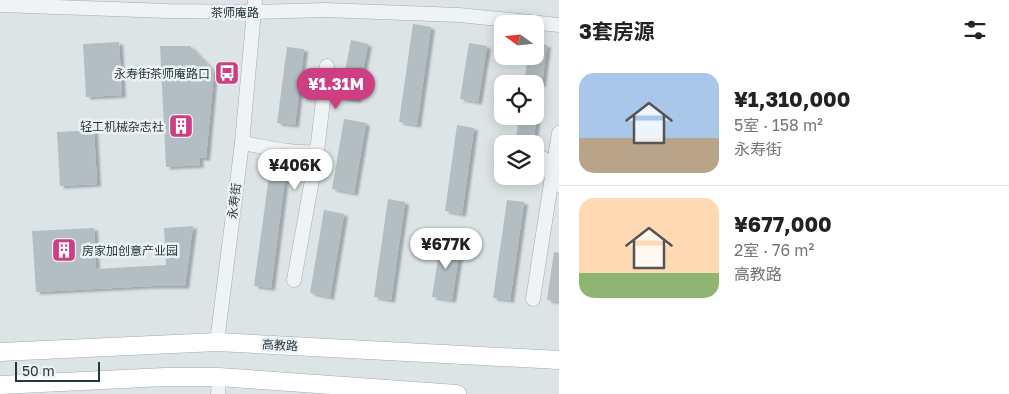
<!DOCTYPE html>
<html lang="zh">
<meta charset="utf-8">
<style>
body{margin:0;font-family:"Golos Text","Noto Sans SC",sans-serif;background:#f6f6f6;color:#222;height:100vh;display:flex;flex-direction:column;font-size:19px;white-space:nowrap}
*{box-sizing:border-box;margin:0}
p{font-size:16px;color:#767676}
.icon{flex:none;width:28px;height:28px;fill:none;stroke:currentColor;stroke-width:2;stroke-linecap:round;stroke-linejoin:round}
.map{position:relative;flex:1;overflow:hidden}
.panel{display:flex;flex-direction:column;background:#fff;width:450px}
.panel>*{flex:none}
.needle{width:32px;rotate:285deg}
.buttons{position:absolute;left:494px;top:15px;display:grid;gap:10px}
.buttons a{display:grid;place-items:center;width:50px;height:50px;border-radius:10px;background:#fff;box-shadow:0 2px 12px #0003;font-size:25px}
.scale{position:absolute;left:15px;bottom:12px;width:85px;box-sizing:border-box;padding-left:5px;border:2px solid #26363d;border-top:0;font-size:14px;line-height:18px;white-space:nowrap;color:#26363d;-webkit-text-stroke:4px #ebf2f4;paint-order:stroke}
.price{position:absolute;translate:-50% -42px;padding:0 11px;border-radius:18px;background:#fff;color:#222;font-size:16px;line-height:32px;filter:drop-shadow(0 1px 2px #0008)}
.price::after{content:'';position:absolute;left:50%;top:30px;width:15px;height:11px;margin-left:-8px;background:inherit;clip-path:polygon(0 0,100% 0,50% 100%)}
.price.selected{background:#ce3e82;color:#fff}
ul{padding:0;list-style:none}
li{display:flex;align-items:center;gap:15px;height:125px;padding:0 20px}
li+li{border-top:1px solid #e0e0e0}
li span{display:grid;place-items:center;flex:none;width:140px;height:100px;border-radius:15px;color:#555}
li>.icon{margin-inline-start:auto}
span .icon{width:60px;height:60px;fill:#fffc;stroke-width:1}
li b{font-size:21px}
h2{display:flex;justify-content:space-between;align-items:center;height:60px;padding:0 20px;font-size:21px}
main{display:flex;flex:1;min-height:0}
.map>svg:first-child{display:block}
.building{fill:#b3bec3;filter:url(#shadow)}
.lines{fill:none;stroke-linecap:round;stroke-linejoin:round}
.minor-casing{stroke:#a2acb0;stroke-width:15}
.major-casing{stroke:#9cacb2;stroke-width:19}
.minor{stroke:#eff3f5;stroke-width:14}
.major{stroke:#fff;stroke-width:18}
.labels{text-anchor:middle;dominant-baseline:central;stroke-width:5;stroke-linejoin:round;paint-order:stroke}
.street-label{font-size:12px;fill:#26363d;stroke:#ebf2f4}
.poi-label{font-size:12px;fill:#26363d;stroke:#ebf2f4;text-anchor:end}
</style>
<main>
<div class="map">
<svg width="559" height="394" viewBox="0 0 559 394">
<defs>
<filter id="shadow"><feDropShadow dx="4" dy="2.5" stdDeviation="1" flood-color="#0004"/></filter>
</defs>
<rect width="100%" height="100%" fill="#dce4e6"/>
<!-- building -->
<g class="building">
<polygon points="413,24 431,27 417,125 399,122"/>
<polygon points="351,40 368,44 357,100 340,97"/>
<polygon points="119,42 122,95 86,97 83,44"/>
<polygon points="469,43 487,46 478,102 460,99"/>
<polygon points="535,43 547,45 542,84 524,84 528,56 535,56"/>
<polygon points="160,46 190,46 214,72 206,158 199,158 200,165 166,167"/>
<polygon points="287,47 304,49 295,125 277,123"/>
<polygon points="519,116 537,116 533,143 516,141"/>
<polygon points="344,119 366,123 354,193 332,189"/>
<polygon points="457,125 474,128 462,214 445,211"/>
<polygon points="94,130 97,184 60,186 57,132"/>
<polygon points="269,176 285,178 271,288 254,286"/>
<polygon points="388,199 405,202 391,300 374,297"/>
<polygon points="507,200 524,202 510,300 493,298"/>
<polygon points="324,210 344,214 330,297 310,293"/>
<polygon points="193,226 185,286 152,286 36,292 32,231 94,228 96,269 166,265 164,228"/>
<polygon points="441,239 461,242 452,300 432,297"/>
<polygon points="554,252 559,253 559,302 547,300"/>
</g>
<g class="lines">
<defs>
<g id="minor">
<polyline points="0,5 168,11 253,12 325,10 459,15 559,25"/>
<path d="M242 143C266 147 293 154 317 152L294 280"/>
<path d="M274 149C284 159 291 162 305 165"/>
<polyline points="317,152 327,66"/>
<path d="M535 154C545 159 552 163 551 175"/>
<polyline points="551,183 559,133"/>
<polyline points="533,299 551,183 559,185"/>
<polyline points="217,342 242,143 255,0"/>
<polyline points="218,394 219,377"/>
</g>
<g id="major">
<polyline points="0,352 217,342 559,360"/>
<polyline points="0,385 165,377 219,377 457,394"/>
</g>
</defs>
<!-- minor casing -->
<use href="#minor" class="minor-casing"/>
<!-- major casing -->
<use href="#major" class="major-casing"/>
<!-- minor -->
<use href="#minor" class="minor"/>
<!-- major -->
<use href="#major" class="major"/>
</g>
<!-- icons -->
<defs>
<symbol id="bus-square" viewBox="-11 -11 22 22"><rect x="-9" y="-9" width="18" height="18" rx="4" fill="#ce3e82" stroke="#ebf2f4"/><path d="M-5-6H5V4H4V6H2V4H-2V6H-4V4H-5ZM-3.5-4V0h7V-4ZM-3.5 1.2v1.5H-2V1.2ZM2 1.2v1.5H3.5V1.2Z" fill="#fff"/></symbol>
<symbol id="building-square" viewBox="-11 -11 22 22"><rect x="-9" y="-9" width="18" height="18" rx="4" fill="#ce3e82" stroke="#ebf2f4"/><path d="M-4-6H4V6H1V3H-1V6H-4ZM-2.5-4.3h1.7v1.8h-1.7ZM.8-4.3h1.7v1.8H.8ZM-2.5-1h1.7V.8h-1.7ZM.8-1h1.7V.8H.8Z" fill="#fff"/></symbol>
</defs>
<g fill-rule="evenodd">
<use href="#bus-square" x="213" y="59" width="28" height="28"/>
<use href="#building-square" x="167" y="112" width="28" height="28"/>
<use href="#building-square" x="50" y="236" width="28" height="28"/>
</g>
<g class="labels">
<!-- street labels -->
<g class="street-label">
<text x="235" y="12">茶师庵路</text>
<text transform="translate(234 201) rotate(-83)">永寿街</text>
<text transform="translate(280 345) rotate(3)">高教路</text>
</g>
<!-- poi labels -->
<g class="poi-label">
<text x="210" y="73">永寿街茶师庵路口</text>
<text x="164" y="126">轻工机械杂志社</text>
<text x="82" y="250" text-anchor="start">房家加创意产业园</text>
</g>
</g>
</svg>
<div class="buttons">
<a><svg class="needle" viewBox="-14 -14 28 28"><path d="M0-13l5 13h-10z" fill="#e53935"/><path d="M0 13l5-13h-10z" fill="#767676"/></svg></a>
<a><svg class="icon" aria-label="locate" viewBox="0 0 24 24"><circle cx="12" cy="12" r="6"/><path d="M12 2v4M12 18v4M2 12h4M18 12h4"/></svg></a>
<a><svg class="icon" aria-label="layers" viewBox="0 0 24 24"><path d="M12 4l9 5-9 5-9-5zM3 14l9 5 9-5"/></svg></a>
</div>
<div class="scale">50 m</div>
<b class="price selected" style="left:336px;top:110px">¥1.31M</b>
<b class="price" style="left:295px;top:191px">¥406K</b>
<b class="price" style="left:446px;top:270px">¥677K</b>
</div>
<section class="panel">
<h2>3套房源<svg class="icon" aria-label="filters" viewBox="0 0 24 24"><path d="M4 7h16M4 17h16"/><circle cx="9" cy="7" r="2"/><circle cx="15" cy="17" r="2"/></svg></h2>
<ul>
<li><span style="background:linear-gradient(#a9c7e8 65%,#b9a48a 0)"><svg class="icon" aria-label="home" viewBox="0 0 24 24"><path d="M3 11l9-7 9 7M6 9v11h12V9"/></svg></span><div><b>¥1,310,000</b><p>5室 · 158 m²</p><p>永寿街</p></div></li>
<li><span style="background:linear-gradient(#ffd9b3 75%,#8fb573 0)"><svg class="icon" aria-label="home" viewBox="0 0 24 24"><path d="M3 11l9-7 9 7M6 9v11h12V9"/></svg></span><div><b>¥677,000</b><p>2室 · 76 m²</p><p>高教路</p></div></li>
</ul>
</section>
</main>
